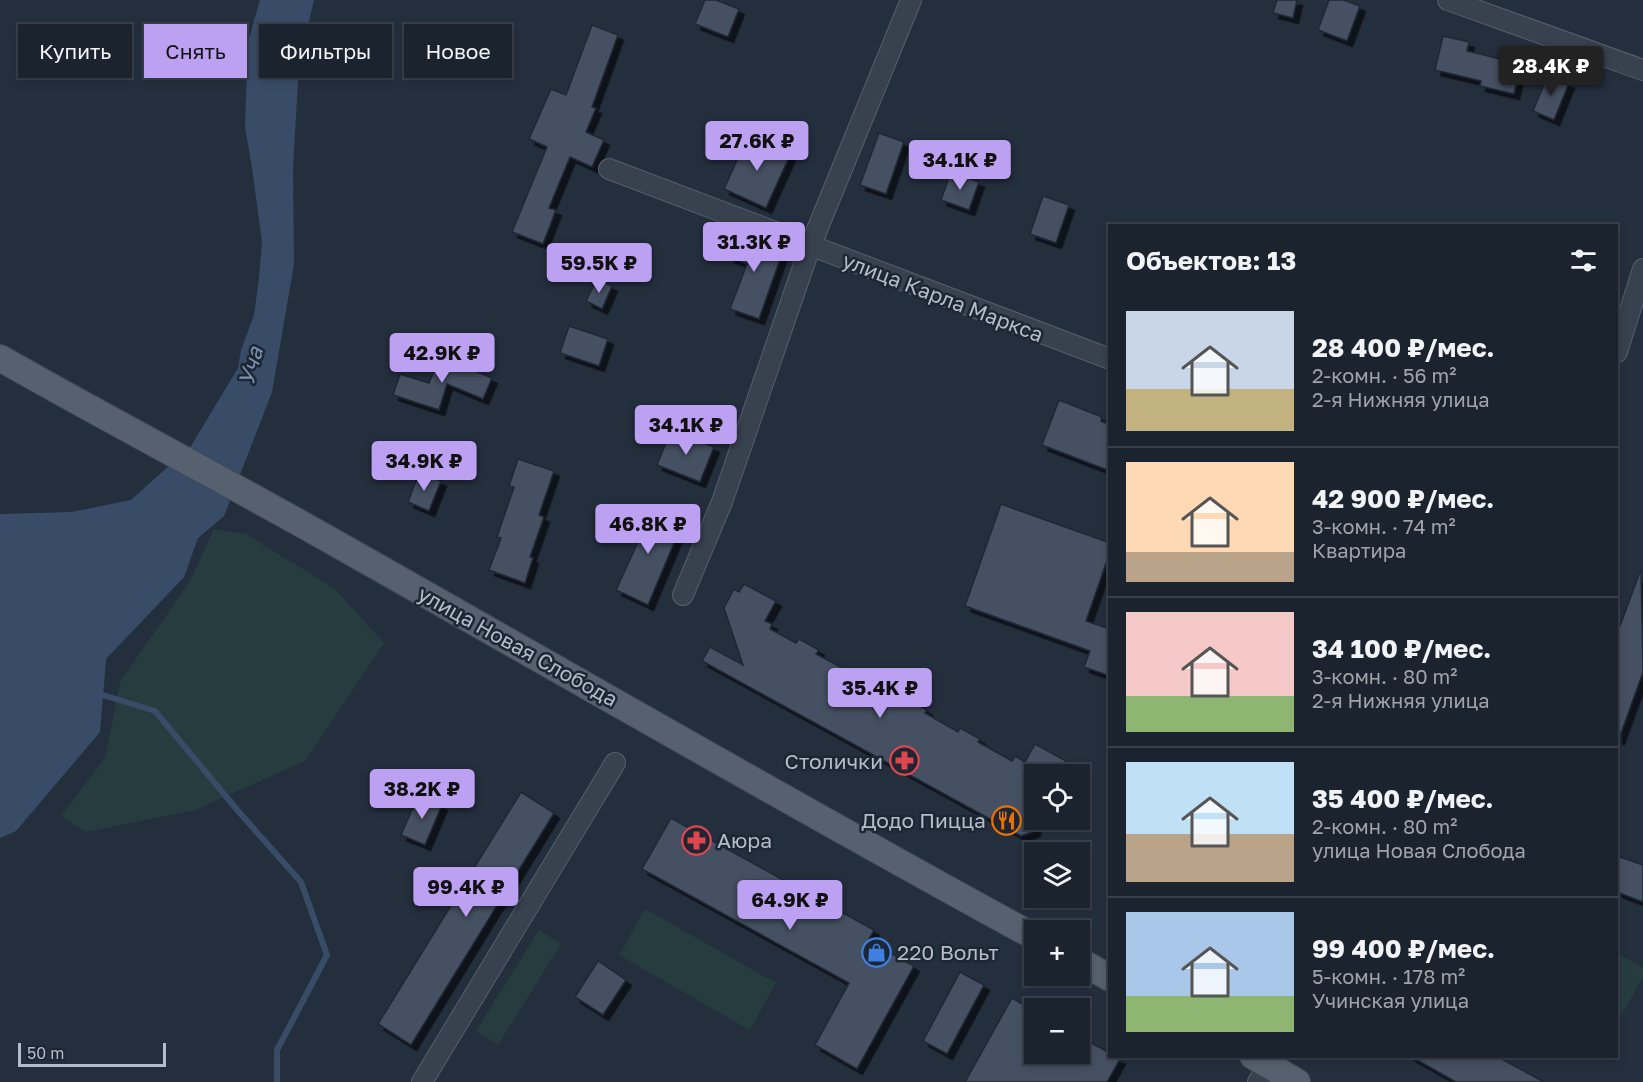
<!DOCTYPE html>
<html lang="ru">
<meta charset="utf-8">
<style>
body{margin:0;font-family:"Golos Text",sans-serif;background:#282f3a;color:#f1f3f6;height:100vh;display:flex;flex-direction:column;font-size:22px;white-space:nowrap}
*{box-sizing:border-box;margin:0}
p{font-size:20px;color:#a0a4aa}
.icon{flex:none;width:33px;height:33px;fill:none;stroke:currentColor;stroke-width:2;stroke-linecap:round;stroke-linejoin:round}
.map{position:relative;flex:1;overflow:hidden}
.side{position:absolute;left:1108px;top:224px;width:510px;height:834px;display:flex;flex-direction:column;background:#1b232e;border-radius:0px;box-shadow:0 3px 9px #0003,0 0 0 2px #39404a}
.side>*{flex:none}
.top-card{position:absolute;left:18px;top:24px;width:570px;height:54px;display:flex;gap:12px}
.tools{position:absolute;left:1024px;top:764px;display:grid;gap:12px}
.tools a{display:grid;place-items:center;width:66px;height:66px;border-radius:0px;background:#1b232e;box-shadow:0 3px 9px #0003,0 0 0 2px #39404a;font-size:30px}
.scale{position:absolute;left:18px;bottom:15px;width:148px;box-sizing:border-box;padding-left:6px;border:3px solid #b4bcc9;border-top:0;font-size:16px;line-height:21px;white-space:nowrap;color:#b4bcc9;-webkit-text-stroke:4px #1d2633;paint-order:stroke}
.price{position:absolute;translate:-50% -51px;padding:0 14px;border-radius:6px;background:#bca0f2;color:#111;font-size:20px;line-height:39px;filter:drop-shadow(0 2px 3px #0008)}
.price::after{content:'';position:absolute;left:50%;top:36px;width:18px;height:14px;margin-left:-9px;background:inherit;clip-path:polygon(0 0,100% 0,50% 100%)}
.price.active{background:#222;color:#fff}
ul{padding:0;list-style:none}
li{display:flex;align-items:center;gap:18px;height:150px;padding:0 18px}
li+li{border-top:2px solid #39404a}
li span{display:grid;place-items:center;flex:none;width:168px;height:120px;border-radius:0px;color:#555}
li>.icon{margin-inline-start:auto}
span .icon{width:72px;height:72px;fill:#fffc;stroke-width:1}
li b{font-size:26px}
h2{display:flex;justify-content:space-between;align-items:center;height:72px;padding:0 18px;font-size:26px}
.tag{padding:0 21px;border-radius:0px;background:#1b232e;box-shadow:0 3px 9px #0003,0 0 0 2px #39404a;font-size:21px;line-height:54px}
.tag.active{background:#bca0f2;color:#111}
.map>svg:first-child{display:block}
.green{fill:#263c3f}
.water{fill:#394c67}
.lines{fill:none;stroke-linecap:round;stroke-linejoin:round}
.stream{stroke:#394c67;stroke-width:6}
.building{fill:#455162;stroke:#1f2835;stroke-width:1.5;filter:url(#shadow)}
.minor-casing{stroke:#565f6c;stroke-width:22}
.major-casing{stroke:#414a57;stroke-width:28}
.minor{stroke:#38414e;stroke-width:20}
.major{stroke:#56606e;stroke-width:26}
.labels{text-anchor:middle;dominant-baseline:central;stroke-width:5;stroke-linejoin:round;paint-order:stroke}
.street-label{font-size:21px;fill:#b4bcc9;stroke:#1d2633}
.poi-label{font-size:21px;fill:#b4bcc9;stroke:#1d2633;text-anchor:end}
.water-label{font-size:22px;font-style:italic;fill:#7c92b1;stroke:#1d2633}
</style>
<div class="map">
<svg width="1643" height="1082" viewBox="0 0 1643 1082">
<defs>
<filter id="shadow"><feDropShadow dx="5.5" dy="5.5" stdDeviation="0" flood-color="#0009"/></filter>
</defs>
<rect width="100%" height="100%" fill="#242f3e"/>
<!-- green -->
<g class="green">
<polygon points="214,529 246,534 335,589 384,643 305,761 195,810 86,832 61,816 105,758 120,682 190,581"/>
<polygon points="645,909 776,983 750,1030 619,955"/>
<polygon points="539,930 561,944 498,1045 476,1031"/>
<polygon points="1617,953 1643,968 1643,977 1617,1023"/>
</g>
<!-- water -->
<polygon class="water" points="260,0 314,0 299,64 293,167 294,264 272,392 224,516 198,538 184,577 106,659 100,732 16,831 0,838 0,514 72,512 131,500 191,446 238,368 241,350 254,315 259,278 262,242 252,168 245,127 248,42"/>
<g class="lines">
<!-- stream -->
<polyline class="stream" points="103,695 155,711 239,812 301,882 327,955 277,1050 277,1082"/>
</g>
<!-- building -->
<g class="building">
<polygon points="705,0 716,0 739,9 728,37 695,24"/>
<polygon points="1277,0 1297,0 1293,18 1273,13"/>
<polygon points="1329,0 1344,0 1360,6 1347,41 1318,30"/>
<polygon points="592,25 618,35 592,107 596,108 586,132 604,140 592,167 570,157 549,208 556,210 543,244 512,232 547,147 529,139 551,89 566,95"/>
<polygon points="1443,36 1469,42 1467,51 1521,64 1514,94 1480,86 1481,81 1435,70"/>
<polygon points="1548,75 1569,83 1554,120 1533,111"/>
<polygon points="879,133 904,142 886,194 860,185"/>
<polygon points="748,136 790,155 766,208 724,189"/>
<polygon points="951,172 979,182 969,210 941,200"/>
<polygon points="1043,196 1069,205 1056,243 1030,234"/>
<polygon points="738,231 784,248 759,319 730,309 747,264 729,257"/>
<polygon points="597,279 612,286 602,309 586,301"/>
<polygon points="569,326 608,339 599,366 560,353"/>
<polygon points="440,356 492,378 483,399 447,384 439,410 393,395 400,374 429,383"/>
<polygon points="1059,400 1102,417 1101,421 1110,425 1110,471 1042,445"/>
<polygon points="671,430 714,447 700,482 657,465"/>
<polygon points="518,459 554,471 539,515 544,517 530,557 533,558 525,583 489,570 501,538 497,537 514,487 509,486"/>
<polygon points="419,473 441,481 429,511 408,502"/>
<polygon points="1001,504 1110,543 1110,552 1086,621 1110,629 1110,676 1084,667 1090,651 965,606"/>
<polygon points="642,508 682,524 648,605 616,590 639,540 630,536"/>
<polygon points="1641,569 1643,672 1619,739 1617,739 1617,634"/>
<polygon points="744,584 776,601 765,621 772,624 770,629 796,643 799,639 819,650 816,654 850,672 852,669 862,674 872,680 870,684 905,703 907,699 927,710 925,713 958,732 960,728 980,739 978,742 1012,761 1015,756 1025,762 1035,744 1066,761 1058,774 1035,774 1035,831 1021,836 702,661 710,647 743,665 724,608 734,589 739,592"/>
<polygon points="521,792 554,813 411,1045 378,1024"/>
<polygon points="418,796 442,805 425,845 401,835"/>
<polygon points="671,818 874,930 868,941 914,966 857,1069 815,1045 849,983 642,869"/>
<polygon points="1617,856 1643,865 1643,902 1617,892"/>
<polygon points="598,961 626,980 603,1015 575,997"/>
<polygon points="960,972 984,985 947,1054 923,1041"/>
<polygon points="1012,998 1035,1011 1035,1053 1080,1053 1080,1037 1110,1053 1110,1056 1120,1059 1107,1082 965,1082"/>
<polygon points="1410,1056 1496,1056 1544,1082 1456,1082"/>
</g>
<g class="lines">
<defs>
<g id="minor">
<polyline points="1448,0 1643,70"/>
<polyline points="609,169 1110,359"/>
<polyline points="1617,352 1643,269"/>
<polyline points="683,595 722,502 810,247 911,0"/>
<polyline points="422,1082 615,763"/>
<polyline points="1258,1082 1275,1056"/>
</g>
<g id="major">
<path d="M0 358C114 423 230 483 344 548 574 678 803 811 1035 937"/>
<polyline points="1080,961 1110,978"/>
<polyline points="1253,1056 1297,1082"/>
</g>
</defs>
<!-- minor casing -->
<use href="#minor" class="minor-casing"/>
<!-- major casing -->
<use href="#major" class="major-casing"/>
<!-- minor -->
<use href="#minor" class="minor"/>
<!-- major -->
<use href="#major" class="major"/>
</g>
<!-- icons -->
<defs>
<symbol id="pharmacy-ring" viewBox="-11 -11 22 22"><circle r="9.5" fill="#1d2633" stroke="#e0444e" stroke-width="1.5"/><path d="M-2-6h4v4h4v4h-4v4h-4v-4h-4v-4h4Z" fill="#e0444e"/></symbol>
<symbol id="restaurant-ring" viewBox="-11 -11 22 22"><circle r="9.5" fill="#1d2633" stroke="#e8710a" stroke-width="1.5"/><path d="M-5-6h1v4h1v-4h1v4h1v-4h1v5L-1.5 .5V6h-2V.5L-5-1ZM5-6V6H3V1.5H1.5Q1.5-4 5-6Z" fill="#e8710a"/></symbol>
<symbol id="shop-ring" viewBox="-11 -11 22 22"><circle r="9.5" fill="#1d2633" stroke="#3f7fe0" stroke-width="1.5"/><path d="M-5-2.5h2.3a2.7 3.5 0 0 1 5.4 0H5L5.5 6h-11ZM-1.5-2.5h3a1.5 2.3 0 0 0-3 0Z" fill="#3f7fe0"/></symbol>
</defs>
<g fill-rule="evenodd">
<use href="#pharmacy-ring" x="888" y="744" width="33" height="33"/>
<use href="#restaurant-ring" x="990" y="804" width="33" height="33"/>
<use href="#pharmacy-ring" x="680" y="824" width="33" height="33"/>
<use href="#shop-ring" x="860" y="936" width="33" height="33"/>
</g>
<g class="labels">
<!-- street labels -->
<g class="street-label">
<text transform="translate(943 297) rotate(21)">улица Карла Маркса</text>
<text transform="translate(518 646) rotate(29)">улица Новая Слобода</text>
</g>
<!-- poi labels -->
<g class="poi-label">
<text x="883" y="761">Столички</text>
<text x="986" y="820">Додо Пицца</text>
<text x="717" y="840" text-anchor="start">Аюра</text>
<text x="897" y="952" text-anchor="start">220 Вольт</text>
</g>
<!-- water labels -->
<g class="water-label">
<text transform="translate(250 366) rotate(-74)">Уча</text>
</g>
</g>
</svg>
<div class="tools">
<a><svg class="icon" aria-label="locate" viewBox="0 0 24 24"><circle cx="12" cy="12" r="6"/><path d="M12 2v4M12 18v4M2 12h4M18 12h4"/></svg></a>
<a><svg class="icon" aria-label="layers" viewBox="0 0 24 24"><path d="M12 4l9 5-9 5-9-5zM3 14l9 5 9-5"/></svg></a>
<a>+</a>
<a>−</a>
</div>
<div class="scale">50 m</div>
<b class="price active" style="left:1551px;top:97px">28.4K ₽</b>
<b class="price" style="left:757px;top:172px">27.6K ₽</b>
<b class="price" style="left:960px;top:191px">34.1K ₽</b>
<b class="price" style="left:754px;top:273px">31.3K ₽</b>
<b class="price" style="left:599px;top:294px">59.5K ₽</b>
<b class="price" style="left:442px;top:384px">42.9K ₽</b>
<b class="price" style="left:686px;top:456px">34.1K ₽</b>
<b class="price" style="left:424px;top:492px">34.9K ₽</b>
<b class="price" style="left:648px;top:555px">46.8K ₽</b>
<b class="price" style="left:880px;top:719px">35.4K ₽</b>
<b class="price" style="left:422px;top:820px">38.2K ₽</b>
<b class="price" style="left:466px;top:918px">99.4K ₽</b>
<b class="price" style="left:790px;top:931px">64.9K ₽</b>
<div class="top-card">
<a class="tag">Купить</a>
<a class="tag active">Снять</a>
<a class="tag">Фильтры</a>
<a class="tag">Новое</a>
</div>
<section class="side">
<h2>Объектов: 13<svg class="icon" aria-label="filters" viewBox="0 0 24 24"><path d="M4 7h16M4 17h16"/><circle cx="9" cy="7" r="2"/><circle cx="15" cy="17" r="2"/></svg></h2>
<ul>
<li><span style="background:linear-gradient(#c9d6e8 65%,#c2b280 0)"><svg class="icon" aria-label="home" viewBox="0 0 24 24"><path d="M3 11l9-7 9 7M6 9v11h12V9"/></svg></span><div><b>28 400 ₽/мес.</b><p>2-комн. · 56 m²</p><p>2-я Нижняя улица</p></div></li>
<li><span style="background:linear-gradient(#ffd9b3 75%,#b9a48a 0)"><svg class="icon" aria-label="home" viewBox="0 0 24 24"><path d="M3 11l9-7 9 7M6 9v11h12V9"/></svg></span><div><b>42 900 ₽/мес.</b><p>3-комн. · 74 m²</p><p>Квартира</p></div></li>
<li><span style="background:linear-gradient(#f6c9c9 70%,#8fb573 0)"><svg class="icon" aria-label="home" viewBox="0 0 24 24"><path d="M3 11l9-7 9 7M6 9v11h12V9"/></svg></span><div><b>34 100 ₽/мес.</b><p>3-комн. · 80 m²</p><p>2-я Нижняя улица</p></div></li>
<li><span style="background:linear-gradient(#bfe0f5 60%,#b9a48a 0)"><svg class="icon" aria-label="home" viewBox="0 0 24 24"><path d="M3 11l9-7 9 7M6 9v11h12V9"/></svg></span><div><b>35 400 ₽/мес.</b><p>2-комн. · 80 m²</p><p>улица Новая Слобода</p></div></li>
<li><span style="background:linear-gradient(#a9c7e8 70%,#8fb573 0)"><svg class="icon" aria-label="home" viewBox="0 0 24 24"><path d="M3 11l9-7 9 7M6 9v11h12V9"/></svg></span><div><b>99 400 ₽/мес.</b><p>5-комн. · 178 m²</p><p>Учинская улица</p></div></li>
</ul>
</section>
</div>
